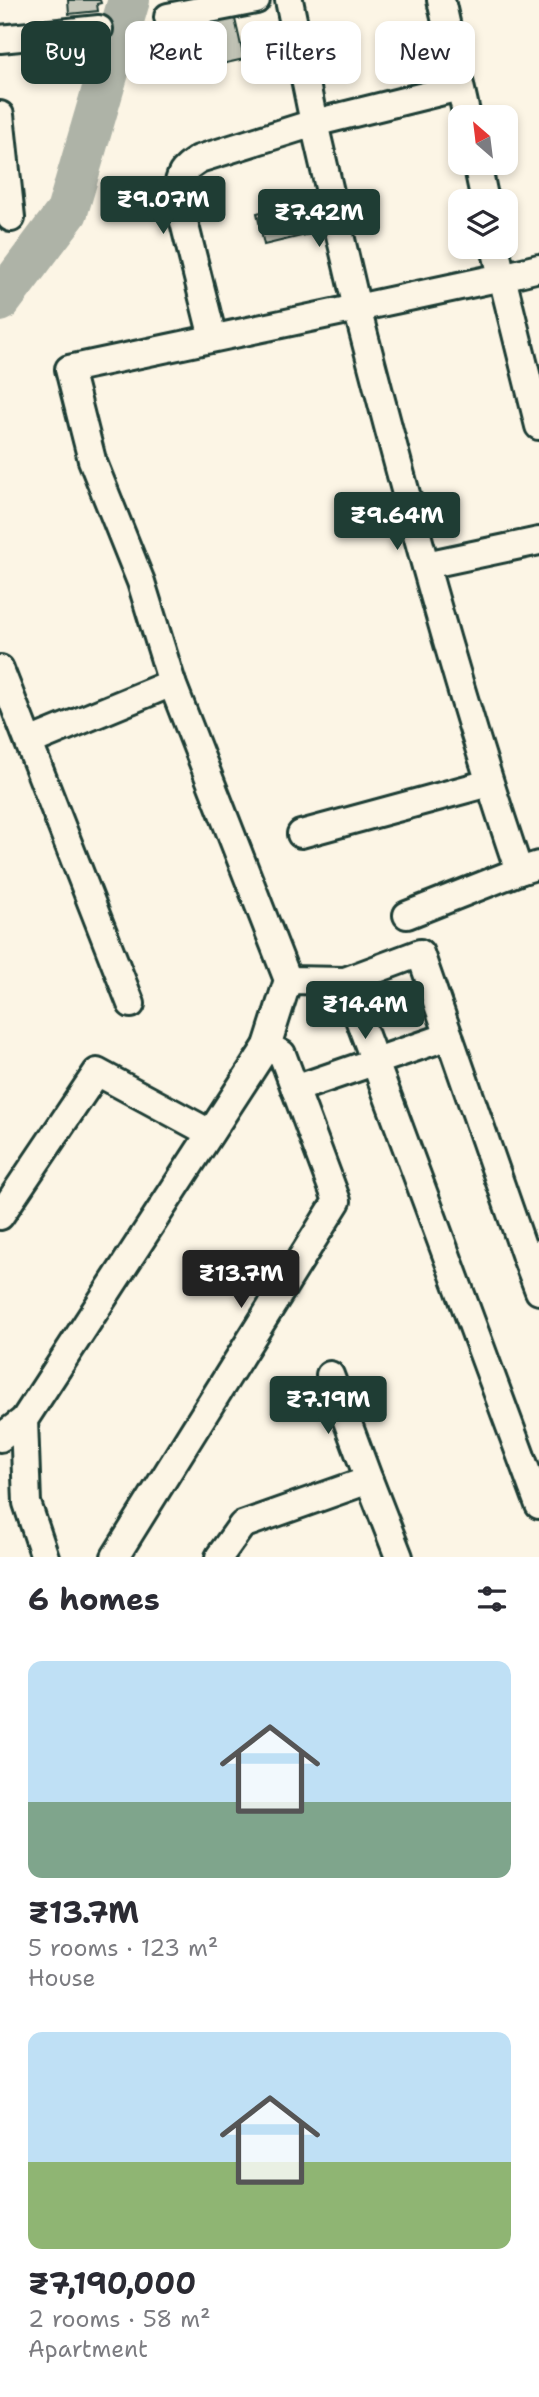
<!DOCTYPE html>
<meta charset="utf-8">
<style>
body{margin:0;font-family:"Shantell Sans",sans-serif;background:#f2f2f3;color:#2b2b33;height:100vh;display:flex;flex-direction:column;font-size:26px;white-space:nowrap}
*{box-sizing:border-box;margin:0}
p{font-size:23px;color:#7c7c81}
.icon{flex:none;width:38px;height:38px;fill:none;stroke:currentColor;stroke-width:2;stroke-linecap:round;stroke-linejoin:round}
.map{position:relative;height:1557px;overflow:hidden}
.sheet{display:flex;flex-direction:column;background:#fff;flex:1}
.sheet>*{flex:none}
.guide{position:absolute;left:21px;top:21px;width:497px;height:63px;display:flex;gap:14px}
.needle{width:46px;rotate:332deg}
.buttons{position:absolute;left:448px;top:105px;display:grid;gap:14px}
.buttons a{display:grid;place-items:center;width:70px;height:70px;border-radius:14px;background:#fff;box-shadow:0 4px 10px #0003;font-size:35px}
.price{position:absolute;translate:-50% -60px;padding:0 16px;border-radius:7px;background:#1f3d34;color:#fff;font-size:23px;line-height:46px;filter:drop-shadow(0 2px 4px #0008)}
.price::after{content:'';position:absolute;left:50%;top:42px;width:21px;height:16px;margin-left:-10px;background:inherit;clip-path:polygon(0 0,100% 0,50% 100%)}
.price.current{background:#222;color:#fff}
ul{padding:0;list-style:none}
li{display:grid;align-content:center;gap:14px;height:371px;padding:0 28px}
li span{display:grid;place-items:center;height:217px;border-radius:14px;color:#555}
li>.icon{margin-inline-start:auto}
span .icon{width:126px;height:126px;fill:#fffc;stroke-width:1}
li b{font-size:30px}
h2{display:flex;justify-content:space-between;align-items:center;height:84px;padding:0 28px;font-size:30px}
.tag{padding:0 24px;border-radius:14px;background:#fff;box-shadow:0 4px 10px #0003;font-size:24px;line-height:63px}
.tag.current{background:#1f3d34;color:#fff}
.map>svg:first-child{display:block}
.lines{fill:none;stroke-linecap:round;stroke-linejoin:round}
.river{stroke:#aeb3a7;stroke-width:42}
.building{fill:#c5c7b9;stroke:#1f3d34;stroke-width:2}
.minor-casing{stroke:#1f3d34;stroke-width:32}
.minor{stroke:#fcf5e5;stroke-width:26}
</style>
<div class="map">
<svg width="539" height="1557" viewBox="0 0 539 1557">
<rect width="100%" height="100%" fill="#fcf5e5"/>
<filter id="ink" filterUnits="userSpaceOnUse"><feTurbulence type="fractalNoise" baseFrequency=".0143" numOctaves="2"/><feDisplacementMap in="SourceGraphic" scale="14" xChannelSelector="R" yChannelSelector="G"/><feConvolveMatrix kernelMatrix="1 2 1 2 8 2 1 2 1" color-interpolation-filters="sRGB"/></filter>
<g filter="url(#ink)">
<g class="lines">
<!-- river -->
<polyline class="river" points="0,301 67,212 129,0"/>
</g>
<!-- building -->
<g class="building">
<polygon points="68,0 100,0 101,3 97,4 98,11 69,14"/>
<polygon points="233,10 244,59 213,66 202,17"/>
<polygon points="307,201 314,233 264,245 257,213"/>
</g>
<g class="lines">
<defs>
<g id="minor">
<polyline points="289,0 314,123 357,308 502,277 495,247"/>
<polyline points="441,0 467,117"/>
<polyline points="168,17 256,0"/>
<polyline points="0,39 99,29"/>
<polyline points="0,115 11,218"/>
<polyline points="477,163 485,201"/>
<polyline points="539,268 502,277 539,426"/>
<path d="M213 338 177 194C179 174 182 170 199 159L314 123 460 87"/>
<polyline points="426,565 539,541"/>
<polyline points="0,669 131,1004"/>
<polyline points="29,742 172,683"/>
<polyline points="301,834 489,783"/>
<polyline points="407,915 519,871"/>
<polyline points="288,980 345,981 420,953 526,1257 539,1253"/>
<polyline points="345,981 539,1505"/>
<polyline points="295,1089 449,1036"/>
<polyline points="0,1216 97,1072 210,1133"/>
<polyline points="526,1257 539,1291"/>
<polyline points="330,1375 369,1480"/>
<polyline points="0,1438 24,1420"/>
<path d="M45 1557 27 1503 24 1420 267 1046 288 980 172 683 141 582 92 460 69 369 357 308C406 497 456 686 519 871L539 865"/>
<polyline points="115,1557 337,1201 282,1054 267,1046"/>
<polyline points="219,1557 242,1525 369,1480 399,1557"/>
</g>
</defs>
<!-- minor casing -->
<use href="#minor" class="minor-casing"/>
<!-- minor -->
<use href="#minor" class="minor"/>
</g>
</g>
</svg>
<div class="buttons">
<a><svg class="needle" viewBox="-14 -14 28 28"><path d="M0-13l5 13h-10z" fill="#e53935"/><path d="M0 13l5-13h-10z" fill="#7c7c81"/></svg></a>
<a><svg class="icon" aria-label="layers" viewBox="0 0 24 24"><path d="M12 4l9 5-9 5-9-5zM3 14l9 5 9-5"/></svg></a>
</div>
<b class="price" style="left:163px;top:236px">₹9.07M</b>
<b class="price" style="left:319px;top:249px">₹7.42M</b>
<b class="price" style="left:397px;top:552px">₹9.64M</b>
<b class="price" style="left:365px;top:1041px">₹14.4M</b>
<b class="price current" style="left:241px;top:1310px">₹13.7M</b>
<b class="price" style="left:328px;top:1436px">₹7.19M</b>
<div class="guide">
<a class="tag current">Buy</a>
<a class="tag">Rent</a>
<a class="tag">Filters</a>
<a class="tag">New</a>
</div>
</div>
<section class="sheet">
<h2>6 homes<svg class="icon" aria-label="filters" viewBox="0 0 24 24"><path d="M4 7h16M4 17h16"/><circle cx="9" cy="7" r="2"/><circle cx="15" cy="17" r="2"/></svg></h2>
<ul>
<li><span style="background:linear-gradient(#bfe0f5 65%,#7fa58c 0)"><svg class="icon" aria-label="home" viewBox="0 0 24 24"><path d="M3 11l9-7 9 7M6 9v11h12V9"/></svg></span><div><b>₹13.7M</b><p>5 rooms · 123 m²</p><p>House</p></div></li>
<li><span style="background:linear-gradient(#bfe0f5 60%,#8fb573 0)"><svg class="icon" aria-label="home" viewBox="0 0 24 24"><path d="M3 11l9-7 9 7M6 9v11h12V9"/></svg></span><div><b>₹7,190,000</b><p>2 rooms · 58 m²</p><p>Apartment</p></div></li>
</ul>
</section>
